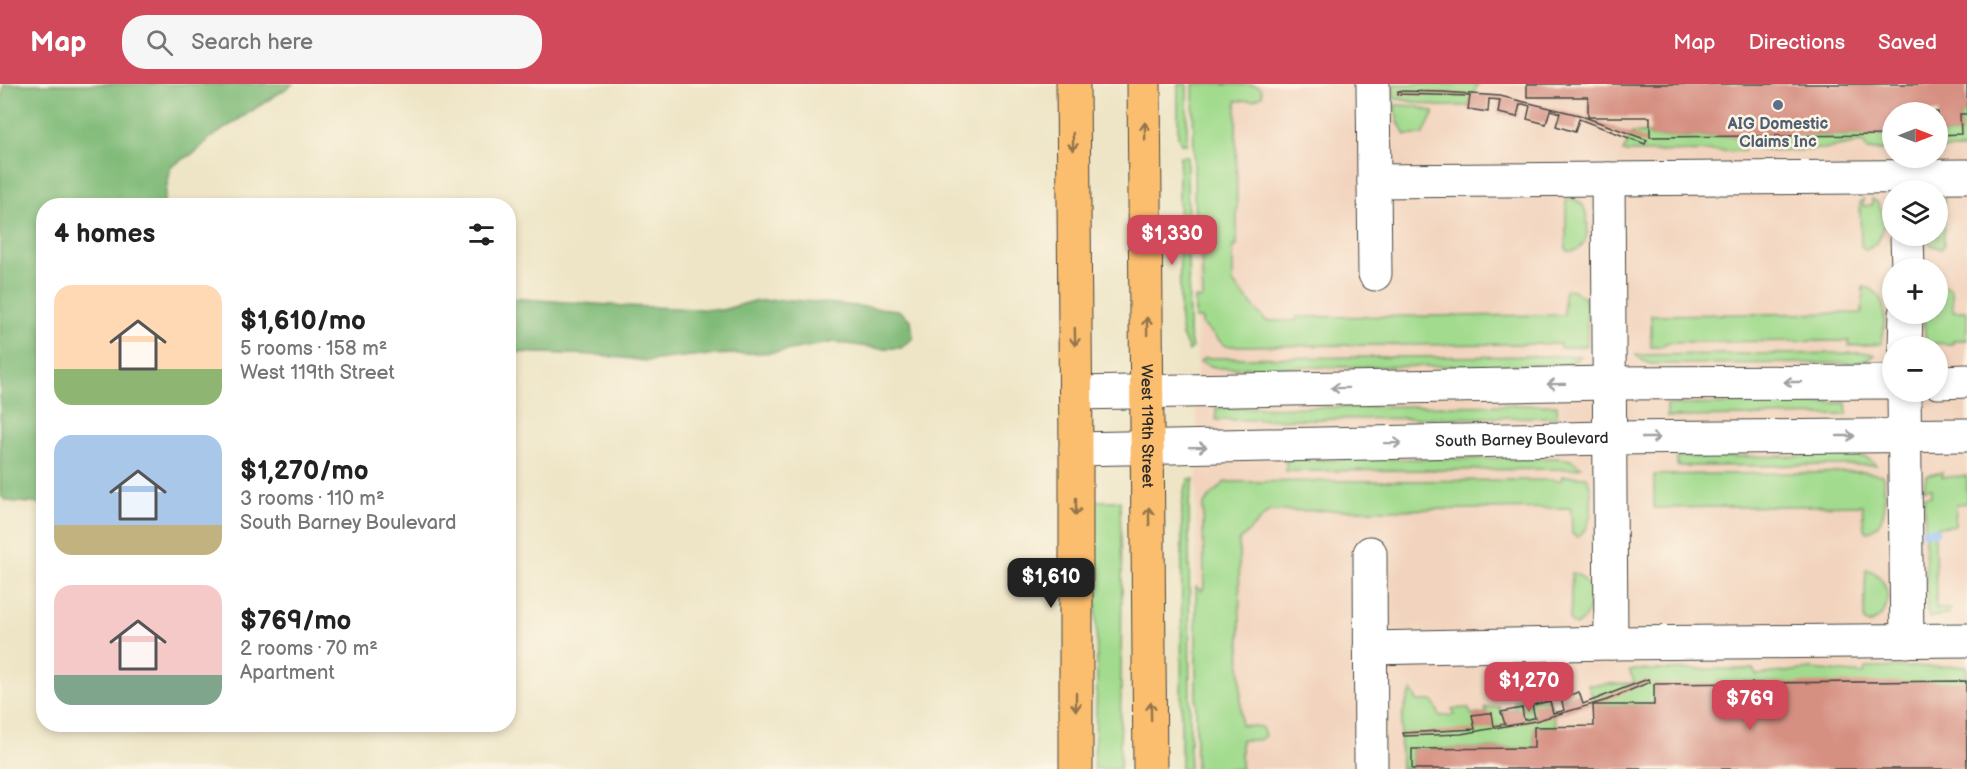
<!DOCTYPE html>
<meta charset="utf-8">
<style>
body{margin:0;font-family:"Balsamiq Sans",sans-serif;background:#f6f6f6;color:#222;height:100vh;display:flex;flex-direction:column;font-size:22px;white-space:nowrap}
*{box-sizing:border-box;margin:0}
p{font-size:20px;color:#767676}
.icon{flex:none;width:33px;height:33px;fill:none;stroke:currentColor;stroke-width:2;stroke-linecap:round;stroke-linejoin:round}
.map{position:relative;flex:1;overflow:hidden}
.panel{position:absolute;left:36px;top:114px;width:480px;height:534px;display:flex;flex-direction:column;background:#fff;border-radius:24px;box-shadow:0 3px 9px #0003}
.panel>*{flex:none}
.needle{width:39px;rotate:90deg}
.fabs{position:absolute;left:1882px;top:18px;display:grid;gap:12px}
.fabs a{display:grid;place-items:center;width:66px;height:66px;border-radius:50%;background:#fff;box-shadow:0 3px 9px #0003;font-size:30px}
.price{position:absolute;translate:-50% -51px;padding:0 14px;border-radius:12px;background:#d1495b;color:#fff;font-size:20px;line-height:39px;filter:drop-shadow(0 2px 3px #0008)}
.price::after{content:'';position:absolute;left:50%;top:36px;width:18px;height:14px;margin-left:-9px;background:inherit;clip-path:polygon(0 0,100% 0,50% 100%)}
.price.current{background:#222;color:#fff}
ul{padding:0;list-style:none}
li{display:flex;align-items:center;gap:18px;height:150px;padding:0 18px}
li span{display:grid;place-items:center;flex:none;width:168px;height:120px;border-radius:18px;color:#555}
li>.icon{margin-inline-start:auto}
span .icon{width:72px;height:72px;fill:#fffc;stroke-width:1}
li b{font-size:26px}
h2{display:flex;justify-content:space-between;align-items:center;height:72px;padding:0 18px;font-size:26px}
header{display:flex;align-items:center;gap:36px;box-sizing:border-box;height:84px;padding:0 30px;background:#d1495b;color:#fff}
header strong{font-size:28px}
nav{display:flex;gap:33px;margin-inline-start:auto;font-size:21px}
.search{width:420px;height:54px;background:#f6f6f6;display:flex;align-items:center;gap:15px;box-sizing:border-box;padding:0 21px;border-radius:24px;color:#767676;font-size:22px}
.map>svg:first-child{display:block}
.built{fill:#f2d4be;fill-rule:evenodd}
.green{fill:#a2db8e;stroke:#66835c;stroke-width:1.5}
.forest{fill:#81bb79;stroke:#567352;stroke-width:1.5}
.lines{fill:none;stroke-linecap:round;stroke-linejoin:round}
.stream{stroke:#88baf5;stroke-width:9}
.building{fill:#d69082}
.minor-casing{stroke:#484742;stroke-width:35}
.major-casing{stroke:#484742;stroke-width:35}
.minor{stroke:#fff;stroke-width:33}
.major{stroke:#fbbd6e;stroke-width:33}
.oneway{stroke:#93744c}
.oneway2{stroke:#a0a0a0}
.service-dot{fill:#5c6f8a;stroke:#fcf5e5;stroke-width:2}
.labels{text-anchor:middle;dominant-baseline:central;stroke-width:5;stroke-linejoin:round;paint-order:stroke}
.service-label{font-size:16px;font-weight:bold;fill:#4e5e75;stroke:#fcf5e5}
.street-label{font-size:16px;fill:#2b2b2b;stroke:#fcf5e5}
</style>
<header>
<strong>Map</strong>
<div class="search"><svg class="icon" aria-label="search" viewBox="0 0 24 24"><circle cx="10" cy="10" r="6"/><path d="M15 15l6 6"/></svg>Search here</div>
<nav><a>Map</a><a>Directions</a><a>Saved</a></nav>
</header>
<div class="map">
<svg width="1967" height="685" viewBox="0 0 1967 685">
<rect width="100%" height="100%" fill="#fcf5e5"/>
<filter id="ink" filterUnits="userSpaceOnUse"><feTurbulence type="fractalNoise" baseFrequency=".0167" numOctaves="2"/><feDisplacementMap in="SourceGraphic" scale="12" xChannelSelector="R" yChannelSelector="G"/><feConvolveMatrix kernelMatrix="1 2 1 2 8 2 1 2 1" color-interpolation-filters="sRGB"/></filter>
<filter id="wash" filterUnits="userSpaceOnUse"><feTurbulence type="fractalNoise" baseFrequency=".008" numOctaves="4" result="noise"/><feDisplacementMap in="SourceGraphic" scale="24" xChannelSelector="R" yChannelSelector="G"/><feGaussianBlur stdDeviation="1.35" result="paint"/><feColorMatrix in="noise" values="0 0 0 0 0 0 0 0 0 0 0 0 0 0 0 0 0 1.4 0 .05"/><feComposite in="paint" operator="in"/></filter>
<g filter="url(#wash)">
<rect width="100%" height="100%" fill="#eee5c6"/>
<!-- built -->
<path class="built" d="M1197 0H1967V685H1191L1196 640ZM1893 28H1938V74H1893ZM1893 106H1938V152H1893ZM1893 184H1938V230H1893ZM1893 262H1938V308H1893Z"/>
<!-- green -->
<g class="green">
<polygon points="1178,0 1187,0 1187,60 1181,60 1178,52"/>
<path d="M1193 0 1254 1C1260 2 1263 6 1262 12L1254 16 1236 17 1237 162H1233V199L1266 237H1296L1297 233 1564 231V210L1566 205 1573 206 1585 214 1587 224V262L1560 264V260L1225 262 1202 240V235H1195V214L1201 215 1203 212 1201 166 1195 164Z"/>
<polygon points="1393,0 1478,0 1468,22 1436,22 1394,14"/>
<polygon points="1395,21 1415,22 1434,28 1423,51 1406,51 1398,38"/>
<polygon points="1960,30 1967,30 1967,65 1938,65 1938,51 1961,50"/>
<path d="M1632 49H1650V53L1893 51V66H1867L1863 58C1824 67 1784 70 1745 62L1743 67 1623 68Z"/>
<polygon points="1180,72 1187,72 1189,249 1192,264 1189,267 1182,251 1180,237 1179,88"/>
<polygon points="1938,110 1944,112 1944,161 1941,165 1929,160 1924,152 1938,152"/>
<path d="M1571 113 1582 120C1591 134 1591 168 1568 167L1566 164V117Z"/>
<path d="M1863 115V122L1872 121V115L1877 118C1888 134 1885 158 1866 166L1861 162 1860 119Z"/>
<polygon points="1938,202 1949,203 1952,209 1953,227 1967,227 1967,256 1953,256 1953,260 1926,259 1923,230 1938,230"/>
<path d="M1863 203C1889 205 1886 242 1881 260L1849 262V257L1674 258 1666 259 1661 263H1651V231L1862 229Z"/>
<polygon points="1868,269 1875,271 1865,277 1856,279 1651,280 1642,276 1636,271"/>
<polygon points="1572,272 1581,272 1573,278 1562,281 1217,284 1200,278 1204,274"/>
<polygon points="1846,319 1847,331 1667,333 1667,321"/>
<polygon points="1557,321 1557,333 1216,336 1216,324"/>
<polygon points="1857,372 1867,374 1876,381 1677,382 1677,373"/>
<polygon points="1559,374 1571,376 1581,383 1574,385 1286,387 1286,376"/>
<path d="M1864 388 1882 391 1884 396C1884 415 1889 439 1868 448L1864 445 1862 421 1654 424V391Z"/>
<polygon points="1942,388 1942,393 1967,392 1967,419 1956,420 1955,441 1925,445 1924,412 1931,412 1931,404 1924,405 1926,392"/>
<path d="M1562 392 1587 393C1593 408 1595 444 1577 453L1572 450 1571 424 1269 427 1239 457 1241 641 1262 643 1265 652 1259 656H1241V685H1196V503L1202 507 1204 502 1203 422 1206 417 1225 398 1561 396Z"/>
<polygon points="1189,395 1194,395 1189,417 1190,664 1189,685 1181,685 1182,422 1184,407"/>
<polygon points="1095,417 1120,417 1122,489 1120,685 1094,685 1097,599"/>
<polygon points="1925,449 1935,449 1936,525 1950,525 1947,531 1934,532 1930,534 1927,526"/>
<path d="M1866 485C1884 489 1892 511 1884 528 1881 534 1875 537 1869 540L1864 537Z"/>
<path d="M1572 489C1578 489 1580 492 1584 496 1597 510 1591 533 1575 542L1570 537Z"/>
<polygon points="1967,582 1967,618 1654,600 1654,621 1596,621 1588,601 1635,599 1629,586 1754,585 1756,591 1811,585 1864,590 1865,584"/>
<path d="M1412 607 1417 617H1433L1440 632 1454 631 1452 625 1468 624 1472 631 1487 629 1485 624 1499 623 1502 628 1516 624 1514 616 1550 615 1556 643H1534V664L1412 665V685H1401C1401 658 1397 631 1412 607Z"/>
</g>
<!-- forest -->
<g class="forest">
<polygon points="4,0 293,0 210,54 196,68 171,82 163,121 44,122 43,420 6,417 0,411 0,25"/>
<polygon points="508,214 624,222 722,226 754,217 793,216 898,226 911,236 913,254 901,264 876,264 834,258 779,268 691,272 647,277 599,271 509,268"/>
</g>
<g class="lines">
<!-- stream -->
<polyline class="stream" points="1925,447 1935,447"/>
</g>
<g id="blocks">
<!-- building -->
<g class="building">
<polygon points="1527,0 1967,0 1967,30 1960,30 1961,50 1938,51 1938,28 1893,28 1893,51 1650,53 1650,33 1588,33 1588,13 1527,13"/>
<polygon points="1398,7 1443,8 1500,12 1579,31 1647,56 1645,60 1579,35 1575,48 1556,42 1560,29 1550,26 1546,40 1527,35 1530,22 1523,20 1520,20 1517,33 1498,29 1500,16 1489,15 1488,28 1468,25 1470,12 1398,10"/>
<polygon points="1648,595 1650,598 1607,616 1535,637 1461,650 1404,652 1403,649 1475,645 1472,631 1487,629 1492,629 1494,642 1505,640 1501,628 1522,624 1524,636 1533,634 1535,634 1532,621 1550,617 1553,629 1562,627 1564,626 1561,614 1579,608 1583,620"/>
<polygon points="1966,597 1967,685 1412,685 1412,665 1534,664 1534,643 1594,642 1593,621 1654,621 1654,600"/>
</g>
</g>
</g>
<g filter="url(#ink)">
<use href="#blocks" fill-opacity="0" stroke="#484742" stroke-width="1.5"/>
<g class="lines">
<defs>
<g id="minor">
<polyline points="1373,0 1374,97 1967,92"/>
<polyline points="1374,97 1375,190"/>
<polyline points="1907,152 1908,184"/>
<polyline points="1905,262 1906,230"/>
<polyline points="1938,298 1967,297"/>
<polyline points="1904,308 1907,557"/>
<polyline points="1076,309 1608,299 1893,298"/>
<path id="s1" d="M1076 365 1608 354 1967 351"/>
<polyline points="1370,469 1371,685"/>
<polyline points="1611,559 1967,556"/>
<polyline points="1370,564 1611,559 1608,95"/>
</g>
<g id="major">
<polyline points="1073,0 1076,365 1076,685"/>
<path id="s2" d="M1144 0 1150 685"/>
</g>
</defs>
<!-- minor casing -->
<use href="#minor" class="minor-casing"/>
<!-- major casing -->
<use href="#major" class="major-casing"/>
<!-- minor -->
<use href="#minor" class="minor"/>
<!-- major -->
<use href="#major" class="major"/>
</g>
<!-- one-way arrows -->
<defs><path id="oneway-shaft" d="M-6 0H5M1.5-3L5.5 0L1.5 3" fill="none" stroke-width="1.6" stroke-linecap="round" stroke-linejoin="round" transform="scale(1.5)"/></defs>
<g class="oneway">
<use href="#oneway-shaft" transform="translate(1145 47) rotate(-91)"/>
<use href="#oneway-shaft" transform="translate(1073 58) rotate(89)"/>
<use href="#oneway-shaft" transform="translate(1147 242) rotate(-91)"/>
<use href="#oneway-shaft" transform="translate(1075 253) rotate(89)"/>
<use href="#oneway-shaft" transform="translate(1076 423) rotate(90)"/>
<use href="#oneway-shaft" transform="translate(1149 432) rotate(-91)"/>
<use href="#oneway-shaft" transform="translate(1076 618) rotate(90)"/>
<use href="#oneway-shaft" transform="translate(1151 627) rotate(-91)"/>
</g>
<g class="oneway2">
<use href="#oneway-shaft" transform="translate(1793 298) rotate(180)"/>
<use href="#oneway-shaft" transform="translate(1556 300) rotate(179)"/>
<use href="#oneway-shaft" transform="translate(1340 304) rotate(179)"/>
<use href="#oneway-shaft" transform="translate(1846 352)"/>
<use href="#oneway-shaft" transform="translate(1651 354)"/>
<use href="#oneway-shaft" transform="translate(1393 359) rotate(-1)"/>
<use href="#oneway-shaft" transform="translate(1198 363) rotate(-1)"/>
</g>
</g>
<!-- markers -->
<circle class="service-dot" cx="1778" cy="21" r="6"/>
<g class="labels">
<!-- service labels -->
<g class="service-label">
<text x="1778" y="40">AIG Domestic<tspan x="1778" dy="18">Claims Inc</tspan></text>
</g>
<!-- street labels -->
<g class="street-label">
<text stroke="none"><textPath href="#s2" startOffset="342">West 119th Street</textPath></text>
<text stroke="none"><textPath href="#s1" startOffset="446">South Barney Boulevard</textPath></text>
</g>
</g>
</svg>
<div class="fabs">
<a><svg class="needle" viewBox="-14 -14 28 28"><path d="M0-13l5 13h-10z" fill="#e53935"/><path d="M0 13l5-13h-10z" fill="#767676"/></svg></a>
<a><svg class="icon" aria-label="layers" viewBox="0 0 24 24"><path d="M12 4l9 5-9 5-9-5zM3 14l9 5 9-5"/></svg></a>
<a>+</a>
<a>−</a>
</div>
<b class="price" style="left:1172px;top:182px">$1,330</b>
<b class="price current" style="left:1051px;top:525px">$1,610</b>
<b class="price" style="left:1529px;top:629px">$1,270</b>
<b class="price" style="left:1750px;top:647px">$769</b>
<section class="panel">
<h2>4 homes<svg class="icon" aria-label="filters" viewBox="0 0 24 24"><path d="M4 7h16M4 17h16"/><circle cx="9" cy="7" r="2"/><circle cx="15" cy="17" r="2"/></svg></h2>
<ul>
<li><span style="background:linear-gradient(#ffd9b3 70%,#8fb573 0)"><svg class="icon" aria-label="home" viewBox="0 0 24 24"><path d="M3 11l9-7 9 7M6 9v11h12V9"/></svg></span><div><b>$1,610/mo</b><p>5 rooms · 158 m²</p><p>West 119th Street</p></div></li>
<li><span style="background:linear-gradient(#a9c7e8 75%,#c2b280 0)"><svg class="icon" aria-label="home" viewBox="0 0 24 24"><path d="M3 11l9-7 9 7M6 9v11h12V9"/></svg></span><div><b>$1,270/mo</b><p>3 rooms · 110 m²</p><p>South Barney Boulevard</p></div></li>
<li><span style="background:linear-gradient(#f6c9c9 75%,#7fa58c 0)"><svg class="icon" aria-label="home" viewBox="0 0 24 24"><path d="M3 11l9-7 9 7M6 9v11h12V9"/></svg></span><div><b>$769/mo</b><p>2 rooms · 70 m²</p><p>Apartment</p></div></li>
</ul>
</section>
</div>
